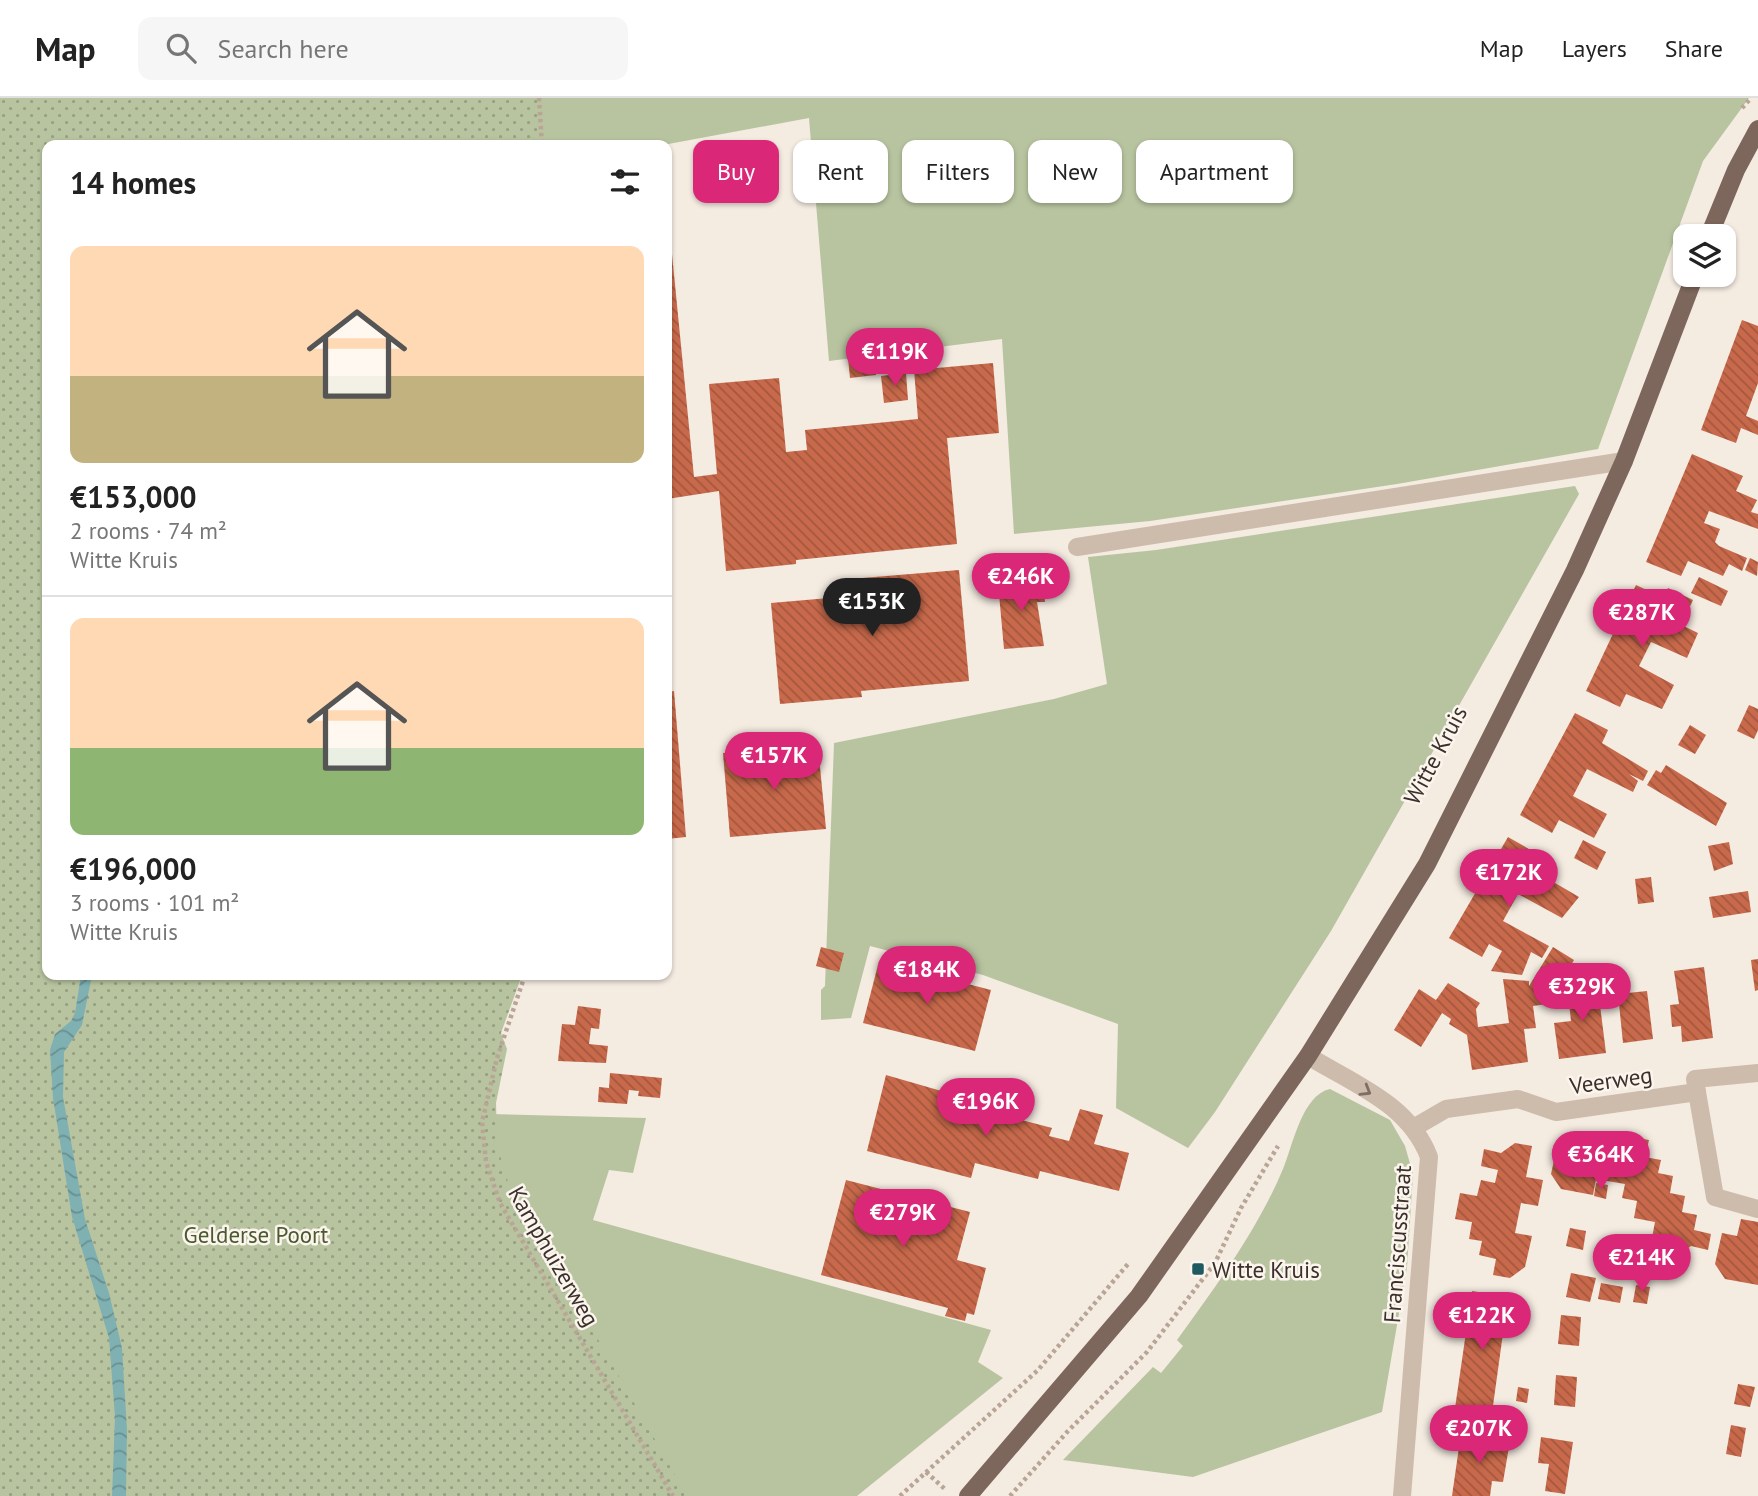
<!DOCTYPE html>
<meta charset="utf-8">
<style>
body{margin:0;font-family:"PT Sans",sans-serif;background:#f6f6f6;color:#222;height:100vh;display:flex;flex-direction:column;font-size:26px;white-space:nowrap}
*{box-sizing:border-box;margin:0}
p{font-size:23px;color:#767676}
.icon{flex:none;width:38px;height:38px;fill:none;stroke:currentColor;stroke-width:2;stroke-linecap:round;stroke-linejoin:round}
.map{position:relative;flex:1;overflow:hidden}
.details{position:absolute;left:42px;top:42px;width:630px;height:840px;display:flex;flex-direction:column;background:#fff;border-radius:14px;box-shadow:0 2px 5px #0004}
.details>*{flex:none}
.banner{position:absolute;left:693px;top:42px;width:665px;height:63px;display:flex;gap:14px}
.controls{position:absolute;left:1673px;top:126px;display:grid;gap:14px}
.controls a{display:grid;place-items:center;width:63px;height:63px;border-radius:14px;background:#fff;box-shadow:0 2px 5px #0004;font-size:35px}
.price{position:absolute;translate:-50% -60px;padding:0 16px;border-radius:24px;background:#db2777;color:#fff;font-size:23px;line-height:46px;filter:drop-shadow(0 2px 4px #0008)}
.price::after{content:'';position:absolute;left:50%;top:42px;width:21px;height:16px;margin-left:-10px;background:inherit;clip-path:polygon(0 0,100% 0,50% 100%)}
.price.on{background:#222;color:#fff}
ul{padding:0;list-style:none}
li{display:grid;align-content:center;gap:14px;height:371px;padding:0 28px}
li+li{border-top:2px solid #e0e0e0}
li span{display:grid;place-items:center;height:217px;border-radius:14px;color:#555}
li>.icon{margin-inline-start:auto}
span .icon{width:126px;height:126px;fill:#fffc;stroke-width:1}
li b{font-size:30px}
h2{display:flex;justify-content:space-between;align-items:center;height:84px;padding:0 28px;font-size:30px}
.chip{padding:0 24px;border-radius:14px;background:#fff;box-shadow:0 2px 5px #0004;font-size:24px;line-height:63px}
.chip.on{background:#db2777;color:#fff}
header{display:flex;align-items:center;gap:42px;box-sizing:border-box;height:98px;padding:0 35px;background:#fff;border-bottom:2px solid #e0e0e0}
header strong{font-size:33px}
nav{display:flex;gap:38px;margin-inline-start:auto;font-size:24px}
.search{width:490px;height:63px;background:#f6f6f6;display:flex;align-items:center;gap:18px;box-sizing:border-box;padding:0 24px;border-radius:14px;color:#767676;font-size:26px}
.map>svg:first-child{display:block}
.grass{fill:#b8c4a0}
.park{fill:url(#park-dots)}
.water{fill:url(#water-waves)}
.building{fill:url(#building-back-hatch)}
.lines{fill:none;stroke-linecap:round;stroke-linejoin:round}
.path{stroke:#b9a596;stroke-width:4.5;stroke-dasharray:3.5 3.5;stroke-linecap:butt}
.minor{stroke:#cdbbac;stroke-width:18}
.major{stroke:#7d675c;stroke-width:18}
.oneway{stroke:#7d6f65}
.poi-dot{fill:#1f5a5e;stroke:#fbf5ee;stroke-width:2.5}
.labels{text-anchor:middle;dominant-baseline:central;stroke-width:5;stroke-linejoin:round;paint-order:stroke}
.street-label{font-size:23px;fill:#3b302b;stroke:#fbf5ee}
.park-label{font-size:23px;fill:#4a5a2e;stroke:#fbf5ee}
.poi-label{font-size:23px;fill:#3b302b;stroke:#fbf5ee;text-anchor:start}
</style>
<header>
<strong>Map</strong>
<div class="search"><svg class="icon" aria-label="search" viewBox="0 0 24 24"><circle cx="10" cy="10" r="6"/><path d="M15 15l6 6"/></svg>Search here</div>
<nav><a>Map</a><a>Layers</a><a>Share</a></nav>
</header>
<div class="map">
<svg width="1758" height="1398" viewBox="0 0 1758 1398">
<defs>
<pattern id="park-dots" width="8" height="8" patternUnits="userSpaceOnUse" patternTransform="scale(1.75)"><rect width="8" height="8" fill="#b8c4a0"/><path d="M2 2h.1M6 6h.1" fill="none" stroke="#97a083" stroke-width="1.8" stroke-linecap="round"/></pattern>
<pattern id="water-waves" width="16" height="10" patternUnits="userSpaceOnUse" patternTransform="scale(1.75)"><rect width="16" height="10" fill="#7fb0b2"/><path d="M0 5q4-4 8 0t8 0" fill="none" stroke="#699091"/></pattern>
<pattern id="building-back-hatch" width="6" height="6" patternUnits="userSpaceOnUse" patternTransform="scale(1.75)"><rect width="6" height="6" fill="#c8694b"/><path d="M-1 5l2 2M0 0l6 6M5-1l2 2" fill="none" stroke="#a4573f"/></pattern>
</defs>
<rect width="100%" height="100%" fill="#f4ebe1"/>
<!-- grass -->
<g class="grass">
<polygon points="167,0 1749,0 1703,63 1598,351 1397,386 1150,423 1014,436 1002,241 829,263 809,20 663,47 171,47"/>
<polygon points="1575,388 1579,396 1331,833 1215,1014 1188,1050 1116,1010 1118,926 983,877 870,848 851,920 821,922 821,892 825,888 834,645 1054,601 1107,586 1088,459 1156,452"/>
<path d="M1330 991 1390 1022 1405 1048 1413 1076 1407 1169 1382 1314 1193 1379 1063 1362 1153 1269 1161 1275 1183 1248 1177 1242C1216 1188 1257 1133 1283 1071 1293 1047 1302 997 1330 991Z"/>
<polygon points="489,1016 646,1020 633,1075 609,1072 593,1122 991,1232 978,1264 1003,1280 857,1398 682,1398 509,1107"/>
</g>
<!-- park -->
<polygon class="park" points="0,0 537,0 540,47 47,47 47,877 522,877 501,935 507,951 496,1005 497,1041 504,1076 687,1398 0,1398"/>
<!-- water -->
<polygon class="water" points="81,877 92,877 82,927 64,954 63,999 85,1121 109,1195 122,1250 127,1332 126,1398 112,1398 115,1319 109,1240 72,1119 53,1000 50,952 55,936 71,923 75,915"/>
<!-- building -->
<g class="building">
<polygon points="667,136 670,136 694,379 717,376 709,286 779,280 786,354 807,352 805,332 918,321 914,272 993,265 999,335 947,340 957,446 796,462 796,466 726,473 719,393 667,401"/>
<polygon points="1742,222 1758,228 1758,285 1746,318 1758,323 1758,337 1741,330 1736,345 1701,332"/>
<polygon points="889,234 891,246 877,248 875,236"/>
<polygon points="874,256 876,277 850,280 848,260"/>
<polygon points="906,275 908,302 884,305 881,278"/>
<polygon points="1692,356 1743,378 1736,393 1757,402 1751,414 1758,416 1758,431 1709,413 1704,425 1720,431 1715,444 1719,448 1747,460 1742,473 1729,466 1723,478 1688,463 1681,478 1646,464"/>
<polygon points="1750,460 1758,464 1757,478 1745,472"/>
<polygon points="959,472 969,583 861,593 862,599 780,606 771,505 852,498 850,481"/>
<polygon points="1699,479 1728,493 1721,508 1691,495"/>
<polygon points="1043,481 1045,504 1037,504 1044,548 1004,551 998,485"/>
<polygon points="1636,487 1664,500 1668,490 1693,502 1687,515 1669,506 1663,518 1698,535 1687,560 1651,544 1639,568 1674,587 1662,611 1626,596 1620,609 1586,593"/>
<polygon points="674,593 686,739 667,741 667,594"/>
<polygon points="1749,607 1758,611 1758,632 1754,641 1737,633"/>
<polygon points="1575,615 1608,632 1602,645 1648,673 1643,683 1629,676 1638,683 1633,694 1587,671 1573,698 1607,716 1594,740 1559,722 1552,735 1520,717"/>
<polygon points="1690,627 1706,637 1695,656 1678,647"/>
<polygon points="818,648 826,731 730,739 723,655 747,653 747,659 770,656 770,651"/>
<polygon points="1666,667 1727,705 1716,728 1647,687 1656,672 1661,675"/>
<polygon points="1508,739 1541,758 1533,772 1579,799 1562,820 1518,796 1503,823 1549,848 1542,860 1531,854 1522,877 1491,873 1502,853 1489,846 1482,859 1449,840"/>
<polygon points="1583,742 1606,754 1597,772 1574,760"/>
<polygon points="1729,744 1733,766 1714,773 1708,748"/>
<polygon points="1651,779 1654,804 1638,806 1635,781"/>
<polygon points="1748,793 1751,814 1713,820 1709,799"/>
<polygon points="821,849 844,855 839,874 816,868"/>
<polygon points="1553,849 1574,862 1559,888 1561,904 1533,908 1536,930 1524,931 1528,964 1472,972 1467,937 1449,926 1451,921 1442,915 1421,949 1394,932 1419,891 1436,902 1448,885 1480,905 1476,911 1478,929 1509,925 1503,881 1529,883 1529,888"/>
<polygon points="1758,861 1758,892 1755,893 1751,862"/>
<polygon points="879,863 991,892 975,953 863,925"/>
<polygon points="1704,869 1713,940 1682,944 1681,928 1672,929 1670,907 1679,906 1674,873"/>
<polygon points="1597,883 1606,955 1559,961 1554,925 1571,923 1567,886"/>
<polygon points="1647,893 1653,941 1623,945 1618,896"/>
<polygon points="578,908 601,911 599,931 591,930 589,946 608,948 606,965 558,963 562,926 575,927"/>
<polygon points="610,975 662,980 660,1000 638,998 639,993 629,992 627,1006 598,1004 599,989 609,990"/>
<polygon points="886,977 990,1007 988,1013 1052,1030 1049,1038 1069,1043 1080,1011 1103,1017 1094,1046 1129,1055 1119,1093 1040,1073 1038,1081 975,1065 971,1080 867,1053"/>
<polygon points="1621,1037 1649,1042 1645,1059 1661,1062 1658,1075 1673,1078 1670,1095 1685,1098 1682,1114 1697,1117 1694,1132 1711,1136 1708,1152 1691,1148 1675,1159 1659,1156 1660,1152 1650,1150 1655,1124 1634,1120 1637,1103 1622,1100 1625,1086 1596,1081 1593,1097 1561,1091 1551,1076 1555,1058 1570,1061 1574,1044 1618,1054"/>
<polygon points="1515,1045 1532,1048 1526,1079 1543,1082 1538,1108 1521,1105 1515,1135 1532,1138 1525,1169 1510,1180 1493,1177 1496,1161 1479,1157 1482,1143 1469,1141 1472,1124 1455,1121 1460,1095 1477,1098 1481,1082 1495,1085 1498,1072 1481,1068 1484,1051 1501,1055"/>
<polygon points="846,1082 970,1114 957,1162 986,1170 974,1217 967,1215 965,1223 945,1218 948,1210 821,1177"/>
<polygon points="1596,1085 1608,1087 1606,1101 1594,1098"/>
<polygon points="1741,1121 1758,1124 1758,1187 1725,1181 1715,1166 1722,1135 1737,1138"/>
<polygon points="1570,1130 1586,1133 1583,1152 1566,1148"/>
<polygon points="1571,1175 1596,1180 1590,1204 1566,1199"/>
<polygon points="1601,1185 1623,1189 1620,1205 1598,1201"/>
<polygon points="1636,1187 1650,1189 1647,1206 1633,1204"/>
<polygon points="1472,1193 1508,1199 1492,1315 1455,1310"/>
<polygon points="1561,1217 1581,1219 1579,1248 1558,1246"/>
<polygon points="1556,1277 1577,1279 1575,1309 1554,1307"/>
<polygon points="1738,1286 1755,1289 1750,1309 1734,1306"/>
<polygon points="1518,1289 1529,1291 1527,1305 1516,1303"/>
<polygon points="1731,1327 1746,1330 1741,1359 1726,1356"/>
<polygon points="1461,1335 1510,1343 1503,1384 1492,1383 1490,1398 1452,1398"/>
<polygon points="1541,1339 1573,1344 1565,1396 1545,1393 1549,1366 1538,1365"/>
</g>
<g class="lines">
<!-- path -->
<g class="path">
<polyline points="539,0 542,47"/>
<polyline points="1742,10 1751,0"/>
<polyline points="525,877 497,960 482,1024 486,1064 500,1105 673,1398"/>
<polyline points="926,1374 946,1392"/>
<polyline points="900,1398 1038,1272 1128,1166"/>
<polyline points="1010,1398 1068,1333 1147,1254 1215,1165 1241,1110 1278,1048"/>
</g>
<!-- minor -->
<g class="minor">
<polyline points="1077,449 1624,363"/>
<path d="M1308 958C1354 986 1409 1006 1429 1059L1402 1398"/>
<polyline points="1697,994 1695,981 1758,975"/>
<polyline points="1415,1029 1446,1011 1518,1001 1556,1014 1697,994 1715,1099 1758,1111"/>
</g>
<!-- major -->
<g class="major">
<polyline points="1709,138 1736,72 1758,31"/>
<polyline points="968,1398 1139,1198 1308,958 1427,766 1575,472 1624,363 1695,177"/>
</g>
</g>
<!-- one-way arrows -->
<defs><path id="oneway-chevron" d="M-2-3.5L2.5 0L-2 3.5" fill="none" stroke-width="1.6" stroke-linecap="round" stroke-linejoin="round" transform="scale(1.75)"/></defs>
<use class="oneway" href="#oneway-chevron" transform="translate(1366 993) rotate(31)"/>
<!-- markers -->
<rect class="poi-dot" x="1191" y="1164" width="14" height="14" rx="3.5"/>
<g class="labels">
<!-- street labels -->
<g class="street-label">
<text transform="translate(1435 657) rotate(-62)">Witte Kruis</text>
<text transform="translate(1611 982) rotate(-8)">Veerweg</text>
<text transform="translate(1397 1146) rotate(-86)">Franciscusstraat</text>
<text transform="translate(554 1158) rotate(60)">Kamphuizerweg</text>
</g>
<!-- park labels -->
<g class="park-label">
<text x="256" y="1136">Gelderse Poort</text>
</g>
<!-- poi labels -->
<g class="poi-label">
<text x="1212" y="1171">Witte Kruis</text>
</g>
</g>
</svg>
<div class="controls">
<a><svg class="icon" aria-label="layers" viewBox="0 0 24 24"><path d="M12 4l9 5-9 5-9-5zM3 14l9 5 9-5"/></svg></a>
</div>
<b class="price" style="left:895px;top:290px">€119K</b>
<b class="price" style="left:1021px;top:515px">€246K</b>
<b class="price on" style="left:872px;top:540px">€153K</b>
<b class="price" style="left:1642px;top:551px">€287K</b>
<b class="price" style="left:774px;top:694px">€157K</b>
<b class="price" style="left:1509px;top:811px">€172K</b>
<b class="price" style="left:927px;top:908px">€184K</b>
<b class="price" style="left:1582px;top:925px">€329K</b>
<b class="price" style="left:986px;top:1040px">€196K</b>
<b class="price" style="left:1601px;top:1093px">€364K</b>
<b class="price" style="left:903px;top:1151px">€279K</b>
<b class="price" style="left:1642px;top:1196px">€214K</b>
<b class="price" style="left:1482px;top:1254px">€122K</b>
<b class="price" style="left:1479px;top:1367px">€207K</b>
<div class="banner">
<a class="chip on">Buy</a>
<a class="chip">Rent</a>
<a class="chip">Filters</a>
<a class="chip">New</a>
<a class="chip">Apartment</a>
</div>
<section class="details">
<h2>14 homes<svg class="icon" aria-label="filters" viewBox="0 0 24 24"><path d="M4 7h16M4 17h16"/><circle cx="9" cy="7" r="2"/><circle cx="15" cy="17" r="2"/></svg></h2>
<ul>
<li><span style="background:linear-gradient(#ffd9b3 60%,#c2b280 0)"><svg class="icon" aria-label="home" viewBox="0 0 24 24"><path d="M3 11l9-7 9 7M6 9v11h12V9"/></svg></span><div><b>€153,000</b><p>2 rooms · 74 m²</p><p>Witte Kruis</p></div></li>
<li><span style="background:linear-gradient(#ffd9b3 60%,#8fb573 0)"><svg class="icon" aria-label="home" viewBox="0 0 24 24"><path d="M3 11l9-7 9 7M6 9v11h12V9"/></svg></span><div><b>€196,000</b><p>3 rooms · 101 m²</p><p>Witte Kruis</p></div></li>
</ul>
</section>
</div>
